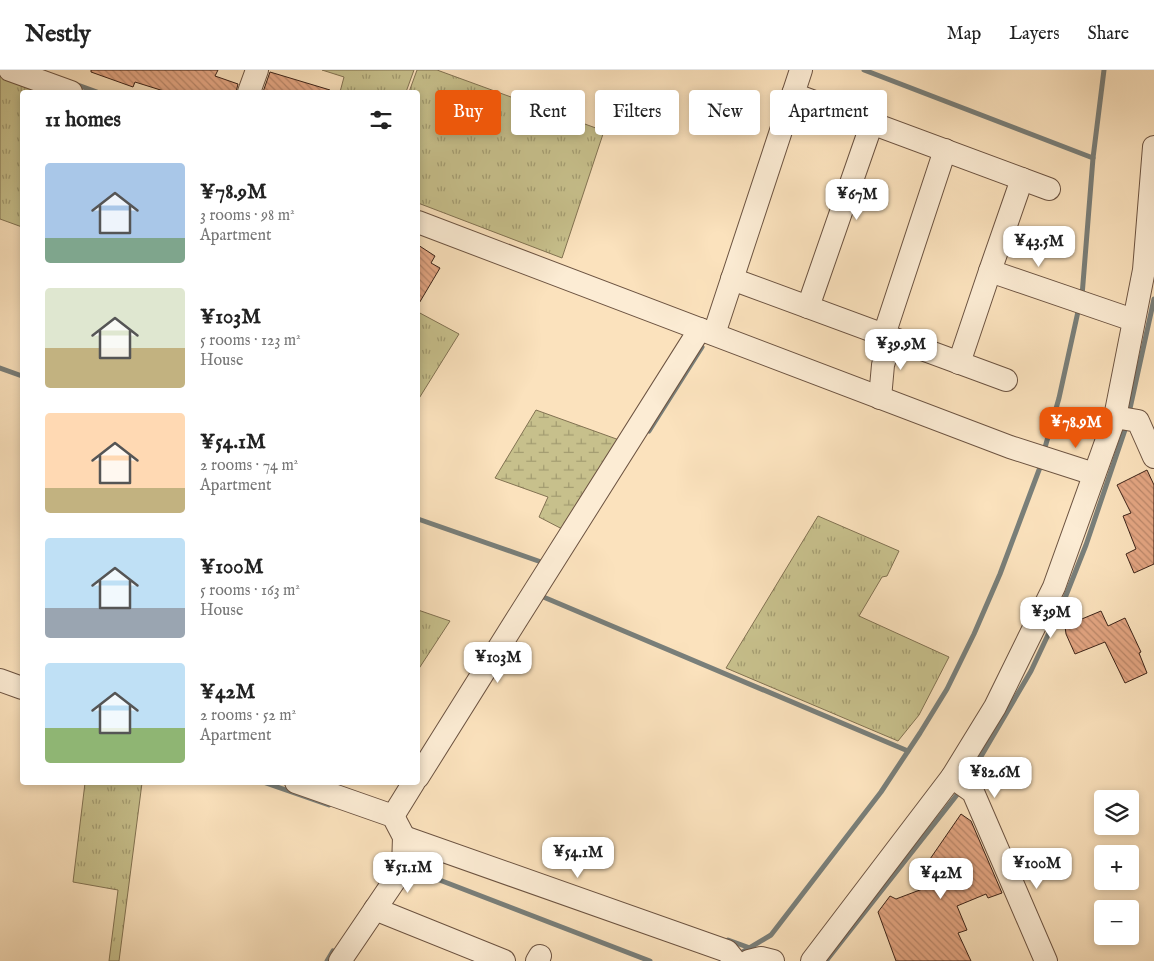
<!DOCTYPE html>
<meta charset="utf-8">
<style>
body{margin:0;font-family:"IM FELL English",serif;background:#f2f2f2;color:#222;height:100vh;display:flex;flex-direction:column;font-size:19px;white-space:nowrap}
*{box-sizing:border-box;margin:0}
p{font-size:16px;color:#767676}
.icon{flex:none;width:28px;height:28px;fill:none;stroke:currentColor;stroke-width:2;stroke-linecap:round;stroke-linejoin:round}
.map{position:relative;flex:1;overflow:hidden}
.panel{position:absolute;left:20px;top:20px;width:400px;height:695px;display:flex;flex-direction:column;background:#fff;border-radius:5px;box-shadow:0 2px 8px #0003}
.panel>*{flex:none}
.top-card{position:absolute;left:435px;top:20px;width:475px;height:45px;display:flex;gap:10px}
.controls{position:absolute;left:1094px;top:720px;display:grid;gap:10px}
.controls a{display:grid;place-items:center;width:45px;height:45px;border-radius:5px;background:#fff;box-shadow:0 2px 8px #0003;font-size:25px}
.price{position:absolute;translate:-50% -42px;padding:0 11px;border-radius:10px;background:#fff;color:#222;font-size:16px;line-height:32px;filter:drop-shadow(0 1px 2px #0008)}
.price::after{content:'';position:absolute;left:50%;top:30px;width:15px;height:11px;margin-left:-8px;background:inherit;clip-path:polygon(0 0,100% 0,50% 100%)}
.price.selected{background:#ea580c;color:#fff}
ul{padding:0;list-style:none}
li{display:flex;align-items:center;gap:15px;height:125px;padding:0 25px}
li span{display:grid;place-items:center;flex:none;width:140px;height:100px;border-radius:5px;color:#555}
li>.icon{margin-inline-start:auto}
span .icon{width:60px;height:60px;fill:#fffc;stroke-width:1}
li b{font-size:21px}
h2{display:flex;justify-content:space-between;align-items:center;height:60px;padding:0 25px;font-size:21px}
.chip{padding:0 18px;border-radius:5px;background:#fff;box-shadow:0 2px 8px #0003;font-size:18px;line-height:45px}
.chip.selected{background:#ea580c;color:#fff}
header{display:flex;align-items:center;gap:30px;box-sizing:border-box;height:70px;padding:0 25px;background:#fff;border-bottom:1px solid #e0e0e0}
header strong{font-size:24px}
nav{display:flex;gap:28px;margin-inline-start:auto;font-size:18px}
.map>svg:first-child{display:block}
.grass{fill:url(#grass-tufts);stroke:#827252}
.wetland{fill:url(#wetland-marsh);stroke:#827252}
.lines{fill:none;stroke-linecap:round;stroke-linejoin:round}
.stream{stroke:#797f7a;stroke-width:5}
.building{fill:url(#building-back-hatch);stroke:#3c2318}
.minor-casing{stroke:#6c5341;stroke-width:24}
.minor{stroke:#fcecd4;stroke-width:22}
</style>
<header>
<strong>Nestly</strong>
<nav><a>Map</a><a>Layers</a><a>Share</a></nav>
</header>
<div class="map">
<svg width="1154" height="891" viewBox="0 0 1154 891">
<defs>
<pattern id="grass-tufts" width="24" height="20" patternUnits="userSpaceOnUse" patternTransform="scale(1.25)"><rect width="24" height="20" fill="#c7c08c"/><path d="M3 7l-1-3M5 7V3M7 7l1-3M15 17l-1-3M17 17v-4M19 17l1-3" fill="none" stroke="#a39c71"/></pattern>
<pattern id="wetland-marsh" width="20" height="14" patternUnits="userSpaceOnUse" patternTransform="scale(1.25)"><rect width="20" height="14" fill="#c7c08c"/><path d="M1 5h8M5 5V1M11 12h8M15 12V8" fill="none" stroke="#a39c71"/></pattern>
<pattern id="building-back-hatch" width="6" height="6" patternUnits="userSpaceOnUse" patternTransform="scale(1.25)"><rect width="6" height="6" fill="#e4a683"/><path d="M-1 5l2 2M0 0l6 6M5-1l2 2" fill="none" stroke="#ba876a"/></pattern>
</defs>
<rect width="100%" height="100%" fill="#fbe2bd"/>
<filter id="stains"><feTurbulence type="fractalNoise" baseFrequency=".004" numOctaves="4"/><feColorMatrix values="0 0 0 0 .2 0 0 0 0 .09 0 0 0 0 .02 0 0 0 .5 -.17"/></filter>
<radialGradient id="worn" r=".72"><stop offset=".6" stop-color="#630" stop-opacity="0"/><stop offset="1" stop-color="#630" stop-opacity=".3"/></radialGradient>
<!-- grass -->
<g class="grass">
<polygon points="322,0 414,0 406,22 340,22 344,7"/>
<polygon points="417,0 437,0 604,61 562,188 418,133 418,22 409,22"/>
<polygon points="0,3 50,22 22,22 22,157 0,149"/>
<polygon points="418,242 459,264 418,330"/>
<polygon points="818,446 899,481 887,506 882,507 859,546 949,587 919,645 898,671 726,598"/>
<polygon points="418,540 450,551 418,600"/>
<polygon points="85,713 142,713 119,891 109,891 118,820 73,812"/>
</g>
<!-- wetland -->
<polygon class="wetland" points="536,340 622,371 566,461 539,447 548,427 495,408"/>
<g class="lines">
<!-- stream -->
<g class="stream">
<polyline points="864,0 1093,88"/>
<polyline points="75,14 97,22"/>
<polyline points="1082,226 1093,88 1104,0"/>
<polyline points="0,298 22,306"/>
<polyline points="1129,343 1154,229"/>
<polyline points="649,361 702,277"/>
<polyline points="1044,381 1059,328 1079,237"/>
<polyline points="418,449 544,493"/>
<polyline points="541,526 908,681"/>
<polyline points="263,712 329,735"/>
<polyline points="966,712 1031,601 1063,533 1086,475 1127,354"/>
<polyline points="411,799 650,891"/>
<polyline points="728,870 750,878"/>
<polyline points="741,883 771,865 881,722 920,663 947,619 974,564 1000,504 1042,392"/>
<polyline points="327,891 333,881"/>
<polyline points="826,891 960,721"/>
</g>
</g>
<!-- building -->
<g class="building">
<polygon points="91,0 218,0 215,6 238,14 236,22 167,22 135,12 133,17 91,2"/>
<polygon points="270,2 330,20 330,22 263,22"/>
<polygon points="418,175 435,186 431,193 440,198 418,235"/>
<polygon points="1147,400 1154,415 1154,494 1134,503 1126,484 1136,479 1123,446 1131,443 1117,415"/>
<polygon points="1101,541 1108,556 1125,548 1141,582 1139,583 1147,603 1125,613 1105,572 1075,584 1066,564 1065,556"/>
<polygon points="961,744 971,751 1002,823 988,828 986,824 957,836 967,860 958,863 971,891 896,891 878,842 890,826 896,829 933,815 919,805"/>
</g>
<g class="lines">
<defs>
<g id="minor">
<polyline points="10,0 71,22"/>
<polyline points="249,22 257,0"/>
<polyline points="793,24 1049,119"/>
<polyline points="1022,109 990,201 1133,250"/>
<polyline points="418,152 1010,377 1094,404"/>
<polyline points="732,209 1006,310"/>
<polyline points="808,237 872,53"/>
<polyline points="714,264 801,0"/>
<polyline points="884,265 945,80"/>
<polyline points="959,293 990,201"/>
<polyline points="880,328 883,295 891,268"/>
<polyline points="1115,347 1138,351 1154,387"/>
<polyline points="0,610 22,618"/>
<path d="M418 707C511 557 606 409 700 259"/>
<polyline points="952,707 973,722 1046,891"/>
<polyline points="296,712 393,746 404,767 403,798 340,891"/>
<polyline points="393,746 414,712"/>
<polyline points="404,767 727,881 735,891"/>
<polyline points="375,839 504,891"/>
<polyline points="537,891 540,886"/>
<polyline points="749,891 761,888 773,891"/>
<polyline points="812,891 952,707 995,637 1054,517 1115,347 1144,200 1154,77"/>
</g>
</defs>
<!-- minor casing -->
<use href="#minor" class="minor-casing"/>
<!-- minor -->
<use href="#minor" class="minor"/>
</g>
<rect width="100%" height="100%" filter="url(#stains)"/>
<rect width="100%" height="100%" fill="url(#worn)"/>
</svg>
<div class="controls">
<a><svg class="icon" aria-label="layers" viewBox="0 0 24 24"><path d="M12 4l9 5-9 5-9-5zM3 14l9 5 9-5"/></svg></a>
<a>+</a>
<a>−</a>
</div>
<b class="price" style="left:857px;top:151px">¥67M</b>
<b class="price" style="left:1039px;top:198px">¥43.5M</b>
<b class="price" style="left:901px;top:301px">¥39.9M</b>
<b class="price selected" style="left:1076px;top:379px">¥78.9M</b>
<b class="price" style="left:1051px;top:569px">¥39M</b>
<b class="price" style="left:498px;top:614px">¥103M</b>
<b class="price" style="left:995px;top:729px">¥82.6M</b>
<b class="price" style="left:578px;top:809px">¥54.1M</b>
<b class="price" style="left:1037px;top:820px">¥100M</b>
<b class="price" style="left:408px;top:824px">¥51.1M</b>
<b class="price" style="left:941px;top:830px">¥42M</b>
<div class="top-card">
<a class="chip selected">Buy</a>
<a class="chip">Rent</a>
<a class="chip">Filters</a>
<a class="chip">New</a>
<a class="chip">Apartment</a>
</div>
<section class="panel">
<h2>11 homes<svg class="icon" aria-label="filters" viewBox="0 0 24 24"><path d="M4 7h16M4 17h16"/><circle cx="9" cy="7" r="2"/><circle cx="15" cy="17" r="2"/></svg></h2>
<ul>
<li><span style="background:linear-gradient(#a9c7e8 75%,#7fa58c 0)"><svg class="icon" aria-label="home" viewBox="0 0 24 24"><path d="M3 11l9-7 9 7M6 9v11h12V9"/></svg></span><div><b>¥78.9M</b><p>3 rooms · 98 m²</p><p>Apartment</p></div></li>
<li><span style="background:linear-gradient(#dfe7d0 60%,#c2b280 0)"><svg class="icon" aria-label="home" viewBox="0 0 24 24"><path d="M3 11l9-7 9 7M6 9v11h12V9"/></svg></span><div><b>¥103M</b><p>5 rooms · 123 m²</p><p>House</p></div></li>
<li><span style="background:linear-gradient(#ffd9b3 75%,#c2b280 0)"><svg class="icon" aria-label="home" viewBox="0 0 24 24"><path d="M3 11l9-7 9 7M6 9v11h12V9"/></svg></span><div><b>¥54.1M</b><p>2 rooms · 74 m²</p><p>Apartment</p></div></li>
<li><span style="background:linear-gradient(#bfe0f5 70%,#9aa5b1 0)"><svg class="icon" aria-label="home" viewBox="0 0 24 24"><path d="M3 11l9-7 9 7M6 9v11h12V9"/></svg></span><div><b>¥100M</b><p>5 rooms · 163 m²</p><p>House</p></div></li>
<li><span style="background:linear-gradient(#bfe0f5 65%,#8fb573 0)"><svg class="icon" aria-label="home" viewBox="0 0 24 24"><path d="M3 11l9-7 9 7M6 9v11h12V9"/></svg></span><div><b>¥42M</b><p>2 rooms · 52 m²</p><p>Apartment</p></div></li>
</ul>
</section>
</div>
